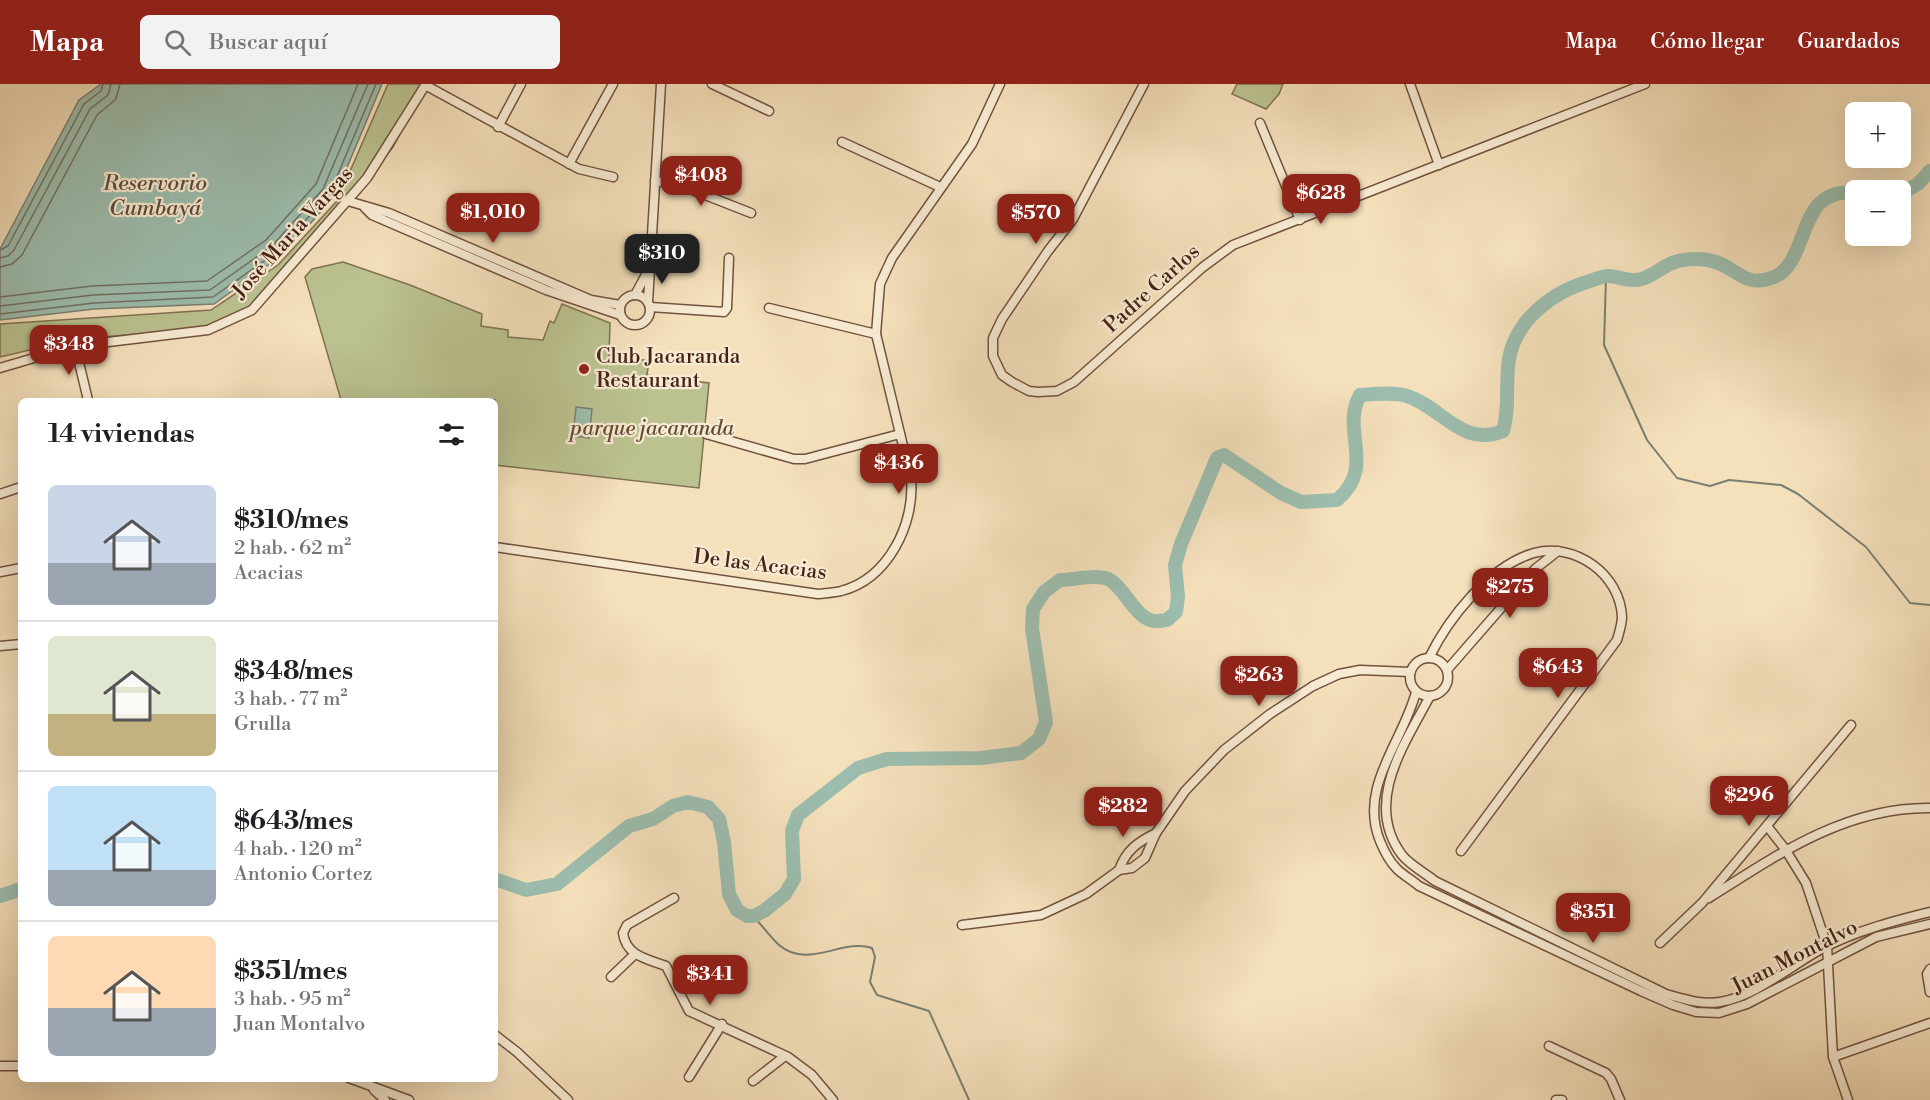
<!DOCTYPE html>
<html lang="es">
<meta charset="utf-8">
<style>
body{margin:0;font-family:"Libre Bodoni",serif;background:#f2f2f2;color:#202124;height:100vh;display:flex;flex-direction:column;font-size:22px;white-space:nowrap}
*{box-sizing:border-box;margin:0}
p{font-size:20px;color:#757577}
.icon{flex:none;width:33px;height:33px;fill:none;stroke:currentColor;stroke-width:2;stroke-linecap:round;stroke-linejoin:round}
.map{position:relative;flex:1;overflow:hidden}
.drawer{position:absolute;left:18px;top:314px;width:480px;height:684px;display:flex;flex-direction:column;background:#fff;border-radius:9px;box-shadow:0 6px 24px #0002}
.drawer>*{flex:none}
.controls{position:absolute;left:1845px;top:18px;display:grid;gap:12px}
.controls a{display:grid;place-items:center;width:66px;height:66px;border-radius:9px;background:#fff;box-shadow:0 6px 24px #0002;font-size:30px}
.price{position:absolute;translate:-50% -51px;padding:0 14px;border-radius:12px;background:#8f2418;color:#fff;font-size:20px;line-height:39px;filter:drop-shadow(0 2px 3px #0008)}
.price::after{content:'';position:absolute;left:50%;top:36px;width:18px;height:14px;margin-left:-9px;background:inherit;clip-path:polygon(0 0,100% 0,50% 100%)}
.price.active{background:#222;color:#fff}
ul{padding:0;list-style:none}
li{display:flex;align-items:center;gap:18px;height:150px;padding:0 30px}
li+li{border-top:2px solid #e0e0e0}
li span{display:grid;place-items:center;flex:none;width:168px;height:120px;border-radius:9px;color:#555}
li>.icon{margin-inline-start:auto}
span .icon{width:72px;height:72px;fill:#fffc;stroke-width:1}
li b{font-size:26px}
h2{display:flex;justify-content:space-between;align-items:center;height:72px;padding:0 30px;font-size:26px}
header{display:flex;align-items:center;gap:36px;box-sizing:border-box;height:84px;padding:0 30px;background:#8f2418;color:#fff}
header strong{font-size:28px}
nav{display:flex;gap:33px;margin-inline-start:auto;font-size:21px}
.search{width:420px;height:54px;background:#f2f2f2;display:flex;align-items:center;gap:15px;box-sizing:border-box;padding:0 21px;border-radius:9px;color:#757577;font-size:22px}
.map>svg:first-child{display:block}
.green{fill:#bbc290;stroke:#807253;stroke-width:1.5}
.water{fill:#9cbdae;stroke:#7a7f71;stroke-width:1.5}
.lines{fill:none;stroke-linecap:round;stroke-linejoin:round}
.shore{stroke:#717062;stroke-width:1.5}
.stream{stroke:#7a7f71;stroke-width:2}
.river{stroke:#9cbdae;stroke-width:14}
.minor-casing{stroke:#72523f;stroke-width:11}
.minor{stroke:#f8ebd3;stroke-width:8}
.poi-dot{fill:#8f2418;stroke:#f8ebd3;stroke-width:2}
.labels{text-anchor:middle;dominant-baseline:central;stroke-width:4.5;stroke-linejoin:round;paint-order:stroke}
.street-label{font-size:21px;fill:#462316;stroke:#f8ebd3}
.poi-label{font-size:21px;fill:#462316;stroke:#f8ebd3;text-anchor:start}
.park-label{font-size:21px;font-style:italic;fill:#634b34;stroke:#f8ebd3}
.water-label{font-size:22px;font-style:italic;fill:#5c4a3c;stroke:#f8ebd3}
</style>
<header>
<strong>Mapa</strong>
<div class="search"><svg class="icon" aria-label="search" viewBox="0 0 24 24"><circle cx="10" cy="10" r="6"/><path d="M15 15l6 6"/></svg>Buscar aquí</div>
<nav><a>Mapa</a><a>Cómo llegar</a><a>Guardados</a></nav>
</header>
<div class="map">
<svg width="1930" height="1016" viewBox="0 0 1930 1016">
<rect width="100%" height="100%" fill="#f4e0bb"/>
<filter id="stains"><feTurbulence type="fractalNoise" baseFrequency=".00333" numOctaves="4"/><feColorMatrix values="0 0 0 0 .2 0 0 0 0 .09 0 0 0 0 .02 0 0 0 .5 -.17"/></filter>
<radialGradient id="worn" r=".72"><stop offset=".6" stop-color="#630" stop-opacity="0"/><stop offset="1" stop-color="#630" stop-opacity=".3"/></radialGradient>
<!-- green -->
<g class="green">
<polygon points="388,0 426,0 393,63 332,140 247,225 205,245 76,255 0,273 0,240 211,226 278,181 337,117"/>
<polygon points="1237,0 1283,0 1279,10 1266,25 1232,10"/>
<polygon points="343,178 410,201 482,230 481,242 508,246 508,253 543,256 550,237 554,239 562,220 610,239 609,271 649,277 647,291 709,299 699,404 495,381 495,316 341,316 305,193 312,185"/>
</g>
<!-- water -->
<g class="water">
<polygon points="101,0 382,0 335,112 281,172 214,220 94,225 0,236 0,165 79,16"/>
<polygon points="576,323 592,325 589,354 573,352"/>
</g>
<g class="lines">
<!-- shore -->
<g class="shore">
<polyline points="0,166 8,162 84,20 101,7 103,0"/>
<polyline points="0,174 8,172 14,166 90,25 108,11 111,0"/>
<polyline points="0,183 12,180 22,171 97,31 116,15 120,0"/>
<polyline points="0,213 92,202 207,197 266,156 316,100 358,0"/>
<polyline points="0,222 93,211 210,206 272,162 323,105 368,0"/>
<polyline points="0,230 94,219 213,213 277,168 330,109 376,0"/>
</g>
<!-- stream -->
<g class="stream">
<polyline points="1606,192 1604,261 1647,356 1677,394 1710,402 1729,396 1781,401 1798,410 1866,463 1910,519 1930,521"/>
<path d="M748 827C759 837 769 852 779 861 808 886 842 854 872 864L875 873 870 898 877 911 929 927 969 1016"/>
</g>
<!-- river -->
<g class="river">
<polyline points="1900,110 1918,100 1930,87"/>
<path d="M495 795 526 806 557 800 629 742 653 735 673 722 688 718 708 723 719 735 724 758 729 810 737 826 747 832H754L764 827 785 810 794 795 792 747 798 731 858 684 887 675 981 674 1021 669 1039 655 1046 638 1032 544 1033 525 1044 508 1060 496C1074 496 1099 489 1110 496 1126 506 1134 532 1153 537 1157 538 1164 536 1167 536L1176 528 1178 513 1175 481 1181 460 1217 374 1224 371 1281 409 1301 418 1337 416C1377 382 1340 347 1360 311 1375 310 1393 308 1407 312 1442 323 1462 364 1503 347 1510 324 1505 299 1509 275 1516 235 1554 207 1590 197 1596 195 1602 192 1608 192 1617 192 1626 197 1635 196 1648 196 1660 184 1672 179 1682 175 1697 174 1708 176 1736 180 1742 206 1774 193 1811 178 1795 101 1856 109"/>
<polyline points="0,812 21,805"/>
</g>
<defs>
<g id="minor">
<polyline points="712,0 769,27"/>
<polyline points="1144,0 1073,135 1048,167 1002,235 993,254 993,272 1002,291 1012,298 1029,307 1038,308 1057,307 1074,298 1203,183 1233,161 1645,0"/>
<polyline points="1410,0 1439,81"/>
<polyline points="425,1 579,85 613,93"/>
<polyline points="1260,39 1300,136"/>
<polyline points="498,43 521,0"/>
<polyline points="842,58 940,103"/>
<polyline points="569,80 613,0"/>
<polyline points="655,97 677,100 751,129"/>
<polyline points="348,117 389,129 591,216 620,221"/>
<polyline points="365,124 372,131 546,206 620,231"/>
<polyline points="635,211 649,185"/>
<circle cx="635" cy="226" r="15"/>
<polyline points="648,218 661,0"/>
<polyline points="650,223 724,228 727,224 729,174"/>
<polyline points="769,224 876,250"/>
<polyline points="75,262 88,316"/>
<polyline points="0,284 75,262 208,246 252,226 367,94 426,0"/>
<polyline points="706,350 794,375 805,375 900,350"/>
<polyline points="0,410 21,403"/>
<path d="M495 463 818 510C825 509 834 509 841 507 888 495 915 440 911 395L876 250 880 200 892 174 972 60 1000 0"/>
<polyline points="0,488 21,484"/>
<polyline points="0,562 21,560"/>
<circle cx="1429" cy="593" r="19"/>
<path d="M1429 574C1448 535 1489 482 1534 469 1575 458 1620 490 1622 533 1622 540 1619 549 1617 556L1461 767"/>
<polyline points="1447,586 1535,485 1558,467"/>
<path d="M1416 608C1403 658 1358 703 1380 757 1384 767 1389 777 1397 785 1403 791 1412 796 1419 802L1641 907 1673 921 1696 928 1719 929 1747 920 1876 853 1930 840"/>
<path d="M1430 612C1404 661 1363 719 1402 771 1410 781 1425 789 1435 797L1666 910C1684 915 1701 921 1720 918 1755 913 1794 879 1825 863 1858 846 1895 837 1930 828"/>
<polyline points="1767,742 1785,765 1806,799 1827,862 1833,973 1848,1016"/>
<path d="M1119 786C1126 766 1138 758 1156 749"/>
<path d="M674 814 627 841 623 849C626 872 647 875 666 882L689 927 788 973 812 991 833 1016"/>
<path d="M1709 814C1778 770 1846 723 1930 724"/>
<polyline points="962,841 1041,831 1086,810 1119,786 1132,784 1145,774 1156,749 1185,707 1224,666 1270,630 1313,602 1339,590 1360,586 1410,588"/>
<polyline points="1660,859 1702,819 1851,641"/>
<polyline points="1930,885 1927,890 1930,908"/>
<polyline points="611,893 635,870"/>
<polyline points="495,951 517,968 568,1016"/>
<polyline points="1549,962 1606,989 1611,995 1620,1016"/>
<polyline points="1833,973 1930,939"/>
<polyline points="0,982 21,982"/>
<polyline points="689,993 722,940"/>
<polyline points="349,994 409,1016"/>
<polyline points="753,997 785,972"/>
<polyline points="374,1006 385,1016"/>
<polyline points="1556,1016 1562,1016"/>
</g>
</defs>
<!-- minor casing -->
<use href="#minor" class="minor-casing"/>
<!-- minor -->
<use href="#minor" class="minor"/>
</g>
<!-- markers -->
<circle class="poi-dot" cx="584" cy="285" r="6"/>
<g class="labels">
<!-- street labels -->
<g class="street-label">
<text transform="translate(293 149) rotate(-48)">José Maria Vargas</text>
<text transform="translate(1152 205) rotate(-42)">Padre Carlos</text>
<text transform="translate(760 481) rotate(7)">De las Acacias</text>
<text transform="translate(1795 873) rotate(-27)">Juan Montalvo</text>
</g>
<!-- poi labels -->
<g class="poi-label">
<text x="596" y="273">Club Jacaranda<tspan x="596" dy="24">Restaurant</tspan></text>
</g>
<!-- park labels -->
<g class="park-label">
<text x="652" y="345">parque jacaranda</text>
</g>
<!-- water labels -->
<g class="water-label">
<text x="155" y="99">Reservorio<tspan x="155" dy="25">Cumbayá</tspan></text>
</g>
</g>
<rect width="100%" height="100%" filter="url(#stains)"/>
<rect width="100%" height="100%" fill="url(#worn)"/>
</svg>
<div class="controls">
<a>+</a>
<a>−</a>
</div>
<b class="price" style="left:701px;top:123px">$408</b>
<b class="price" style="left:1321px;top:141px">$628</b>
<b class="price" style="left:493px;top:160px">$1,010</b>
<b class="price" style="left:1036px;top:161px">$570</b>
<b class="price active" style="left:662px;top:201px">$310</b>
<b class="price" style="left:69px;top:292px">$348</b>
<b class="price" style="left:899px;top:411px">$436</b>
<b class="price" style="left:1510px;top:535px">$275</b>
<b class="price" style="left:1558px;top:615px">$643</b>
<b class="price" style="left:1259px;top:623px">$263</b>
<b class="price" style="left:1749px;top:743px">$296</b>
<b class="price" style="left:1123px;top:754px">$282</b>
<b class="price" style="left:1593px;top:860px">$351</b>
<b class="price" style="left:710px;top:922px">$341</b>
<section class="drawer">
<h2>14 viviendas<svg class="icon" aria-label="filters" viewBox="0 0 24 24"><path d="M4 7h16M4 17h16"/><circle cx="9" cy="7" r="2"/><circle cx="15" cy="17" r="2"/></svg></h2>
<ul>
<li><span style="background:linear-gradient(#c9d6e8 65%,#9aa5b1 0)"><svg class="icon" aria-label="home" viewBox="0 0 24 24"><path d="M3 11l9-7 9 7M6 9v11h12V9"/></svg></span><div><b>$310/mes</b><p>2 hab. · 62 m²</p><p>Acacias</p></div></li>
<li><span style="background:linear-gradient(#dfe7d0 65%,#c2b280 0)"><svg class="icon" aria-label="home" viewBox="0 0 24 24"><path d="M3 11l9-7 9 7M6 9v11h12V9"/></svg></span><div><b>$348/mes</b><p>3 hab. · 77 m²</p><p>Grulla</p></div></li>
<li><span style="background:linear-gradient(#bfe0f5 70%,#9aa5b1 0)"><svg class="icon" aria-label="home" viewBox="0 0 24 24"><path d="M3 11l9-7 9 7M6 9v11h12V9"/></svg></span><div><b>$643/mes</b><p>4 hab. · 120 m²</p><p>Antonio Cortez</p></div></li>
<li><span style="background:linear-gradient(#ffd9b3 60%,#9aa5b1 0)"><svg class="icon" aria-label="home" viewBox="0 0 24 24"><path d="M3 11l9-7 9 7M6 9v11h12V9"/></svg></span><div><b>$351/mes</b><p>3 hab. · 95 m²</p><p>Juan Montalvo</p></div></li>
</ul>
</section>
</div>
